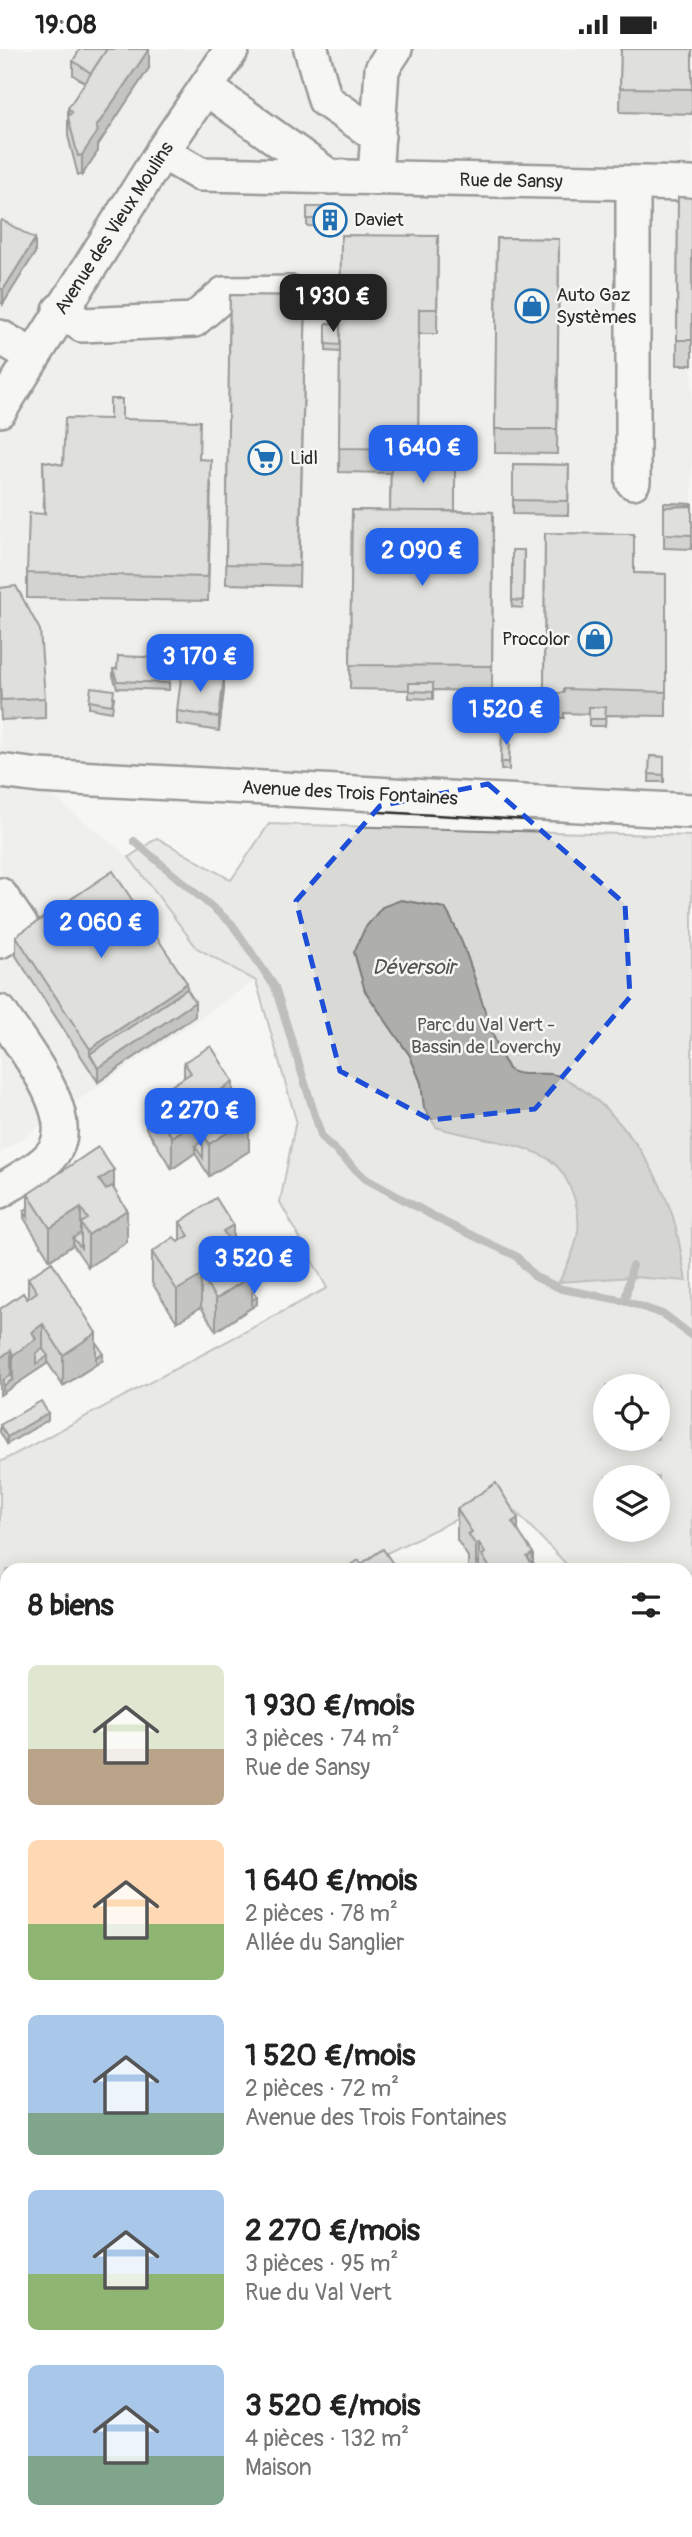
<!DOCTYPE html>
<html lang="fr">
<meta charset="utf-8">
<style>
body{margin:0;font-family:Pangolin,sans-serif;background:#f2f2f2;color:#222;height:100vh;display:flex;flex-direction:column;font-size:26px;white-space:nowrap}
*{box-sizing:border-box;margin:0}
p{font-size:23px;color:#767676}
.icon{flex:none;width:38px;height:38px;fill:none;stroke:currentColor;stroke-width:2;stroke-linecap:round;stroke-linejoin:round}
.map{position:relative;flex:1;overflow:hidden}
.sheet{position:absolute;left:0px;top:1514px;width:693px;height:975px;display:flex;flex-direction:column;background:#fff;border-radius:21px 21px 0 0;box-shadow:0 4px 18px #0003}
.sheet>*{flex:none}
.controls{position:absolute;left:593px;top:1325px;display:grid;gap:14px}
.controls a{display:grid;place-items:center;width:77px;height:77px;border-radius:50%;background:#fff;box-shadow:0 4px 18px #0003;font-size:35px}
.price{position:absolute;translate:-50% -60px;padding:0 16px;border-radius:14px;background:#2563eb;color:#fff;font-size:23px;line-height:46px;filter:drop-shadow(0 2px 4px #0008)}
.price::after{content:'';position:absolute;left:50%;top:42px;width:21px;height:16px;margin-left:-10px;background:inherit;clip-path:polygon(0 0,100% 0,50% 100%)}
.price.selected{background:#222;color:#fff}
ul{padding:0;list-style:none}
li{display:flex;align-items:center;gap:21px;height:175px;padding:0 28px}
li span{display:grid;place-items:center;flex:none;width:196px;height:140px;border-radius:10px;color:#555}
li>.icon{margin-inline-start:auto}
span .icon{width:84px;height:84px;fill:#fffc;stroke-width:1}
li b{font-size:30px}
h2{display:flex;justify-content:space-between;align-items:center;height:84px;padding:0 28px;font-size:30px}
.status{display:flex;justify-content:space-between;align-items:center;height:49px;padding:0 35px;background:#fff;direction:ltr}
.status svg{height:19px;fill:currentColor}
.map>svg:first-child{display:block}
.built{fill:#e7e7e3}
.green{fill:#d9d9d5;stroke:#828280;stroke-width:2;fill-rule:evenodd}
.water{fill:#aeaeab;stroke:#7a7a78;stroke-width:2}
.lines{fill:none;stroke-linecap:round;stroke-linejoin:round}
.stream{stroke:#7a7a78;stroke-width:8}
.minor-casing{stroke:#2b2b2b;stroke-width:38}
.major-casing{stroke:#2b2b2b;stroke-width:44}
.minor{stroke:#f6f6f2;stroke-width:33}
.major{stroke:#f6f6f2;stroke-width:38}
.wall{fill:#a8a8a5;stroke:#2b2b2b;stroke-width:2}
.shaded-wall{fill:#888886;stroke:#2b2b2b;stroke-width:2}
.building{fill:#c3c3c0;stroke:#2b2b2b;stroke-width:2}
.marked{fill:none;stroke:#1d4ed8;stroke-width:5;stroke-dasharray:14 9;stroke-linejoin:round}
.labels{text-anchor:middle;dominant-baseline:central;stroke-width:5;stroke-linejoin:round;paint-order:stroke}
.street-label{font-size:19px;fill:#2b2b2b;stroke:#f6f6f2}
.poi-label{font-size:19px;fill:#2b2b2b;stroke:#f6f6f2;text-anchor:start}
.park-label{font-size:19px;fill:#565656;stroke:#f6f6f2}
.water-label{font-size:21px;font-style:italic;fill:#525251;stroke:#f6f6f2}
</style>
<div class="status"><b>19:08</b><svg viewBox="0 0 49 12"><path d="M0 12V9h3v3zM5 12V6h3v6zM10 12V3h3v9zM15 12V0h3v12zM26 1h20v11H26zM47 4h2v5h-2z"/></svg></div>
<div class="map">
<svg width="692" height="2488" viewBox="0 0 692 2488">
<rect width="100%" height="100%" fill="#f6f6f2"/>
<filter id="ink" filterUnits="userSpaceOnUse"><feTurbulence type="fractalNoise" baseFrequency=".0143" numOctaves="2"/><feDisplacementMap in="SourceGraphic" scale="14" xChannelSelector="R" yChannelSelector="G"/><feConvolveMatrix kernelMatrix="1 2 1 2 8 2 1 2 1" color-interpolation-filters="sRGB"/></filter>
<g filter="url(#ink)">
<!-- built -->
<g class="built">
<polygon points="0,0 692,0 692,776 40,737 129,808 197,899 256,931 0,1104"/>
<polygon points="692,1850 692,2023 686,2009 686,1853"/>
<polygon points="0,2329 7,2330 7,2482 163,2482 146,2488 0,2488"/>
</g>
<!-- green -->
<path class="green" d="M269 775 692 787V1699L686 1690V1521H572L502 1448 352 1521H7V1566L0 1555V1413L327 1239 280 1153 296 1071 256 932 197 899 129 808 157 789 231 831ZM606 1337H658V1390H606ZM606 1428H658V1480H606Z"/>
<!-- water -->
<path class="water" d="M401 851 445 859C475 909 481 968 508 1020 525 1031 547 1019 564 1029 612 1055 648 1104 668 1154 678 1178 681 1207 686 1232L632 1228 559 1233C577 1199 587 1173 569 1136 564 1125 557 1114 545 1108 519 1093 467 1088 436 1078L424 1059 421 1034 410 1007 365 942 354 903 365 879 382 858Z"/>
<g class="lines">
<!-- stream -->
<g class="stream">
<polyline points="134,792 232,875 275,938 322,1089 366,1130 444,1173 516,1207 535,1228 562,1240 625,1252 665,1266 692,1287"/>
<polyline points="625,1252 632,1217"/>
</g>
<defs>
<g id="minor">
<polyline points="311,0 325,51 378,87"/>
<polyline points="206,39 330,128"/>
<polyline points="162,103 200,125 692,135"/>
<polyline points="375,129 382,20 395,0"/>
<polyline points="633,135 633,433"/>
<polyline points="60,261 82,276 194,271 224,245 292,244"/>
<polyline points="0,288 33,307"/>
<polyline points="0,361 162,103 232,0"/>
<polyline points="0,722 39,727 692,762"/>
<polyline points="0,846 21,877 0,892"/>
<path d="M0 963C20 995 76 1061 56 1099 46 1118 18 1130 0 1142"/>
<polyline points="0,1604 7,1614"/>
<polyline points="0,2053 7,2047"/>
<polyline points="399,2482 420,2488"/>
<polyline points="205,2488 224,2482"/>
<polyline points="515,2488 519,2482"/>
</g>
<g id="major">
<polyline points="686,2138 692,2138"/>
<polyline points="686,2171 692,2171"/>
<polyline points="0,2208 7,2207"/>
<polyline points="0,2254 7,2252"/>
</g>
</defs>
<!-- minor casing -->
<use href="#minor" class="minor-casing"/>
<!-- major casing -->
<use href="#major" class="major-casing"/>
<!-- minor -->
<use href="#minor" class="minor"/>
<!-- major -->
<use href="#major" class="major"/>
</g>
<!-- wall -->
<g class="wall">
<polygon points="621,0 692,0 692,65 620,63"/>
<polygon points="73,12 149,19 98,96 98,102 82,126 78,126 68,87 68,59 85,34 73,26"/>
<polygon points="678,148 692,149 692,316 677,316"/>
<polygon points="307,158 338,158 338,178 307,177"/>
<polygon points="0,174 35,204 3,255 0,253"/>
<polygon points="438,187 437,285 419,285 418,410 455,462 493,463 492,642 433,641 433,650 409,649 409,641 350,640 352,461 390,462 391,424 339,423 340,303 326,302 326,274 340,275"/>
<polygon points="497,189 559,190 557,405 495,404"/>
<polygon points="230,246 306,247 299,537 226,535"/>
<polygon points="122,370 200,410 211,435 208,552 27,549 27,524 44,465 43,412 63,416"/>
<polygon points="513,415 569,416 568,466 513,465"/>
<polygon points="664,454 692,455 692,500 664,499"/>
<polygon points="545,484 634,524 666,525 666,667 606,666 605,677 589,677 589,665 564,664 564,669 544,668"/>
<polygon points="512,501 524,501 523,559 512,558"/>
<polygon points="0,539 45,649 45,669 1,671 0,653"/>
<polygon points="170,609 169,641 117,639 113,627 113,620"/>
<polygon points="224,641 219,682 177,675 177,662"/>
<polygon points="114,648 112,663 89,659 89,652"/>
<polygon points="502,683 510,683 509,721 501,721"/>
<polygon points="650,707 664,708 664,733 649,733"/>
<polygon points="16,887 187,940 195,967 98,1033 16,907"/>
<polygon points="184,1013 233,1046 249,1102 209,1127 195,1104 172,1120 146,1079 146,1072 148,1070 148,1052 184,1029"/>
<polygon points="114,1140 127,1193 88,1218 73,1196 50,1211 24,1169 24,1162 28,1159 28,1145"/>
<polygon points="180,1173 233,1197 252,1241 257,1255 216,1282 201,1258 177,1273 152,1234 152,1203 180,1192"/>
<polygon points="28,1229 96,1293 103,1311 63,1337 48,1314 0,1346 0,1260 28,1249"/>
<polygon points="48,1371 7,1395 0,1383 0,1376"/>
<polygon points="457,1460 518,1481 536,1521 470,1521 468,1517 468,1508 457,1491"/>
<polygon points="7,2093 7,2168 0,2169 0,2094"/>
<polygon points="571,2482 661,2482 669,2488 571,2488"/>
</g>
<!-- shaded-wall -->
<g class="shaded-wall">
<polygon points="149,0 149,19 98,96 98,102 82,126 82,106 96,78"/>
<polygon points="35,190 35,204 3,255 3,241"/>
<polygon points="224,628 224,641 219,682 219,668"/>
<polygon points="187,934 187,954 90,1005 90,1000"/>
<polygon points="195,953 195,967 98,1033 98,1019"/>
<polygon points="233,1032 233,1064 221,1041"/>
<polygon points="203,1067 203,1099 195,1097 195,1104 172,1120 172,1088"/>
<polygon points="249,1070 249,1102 209,1127 209,1095"/>
<polygon points="114,1121 114,1153 99,1131"/>
<polygon points="81,1159 81,1191 73,1189 73,1196 50,1211 50,1179"/>
<polygon points="127,1161 127,1193 88,1218 88,1186"/>
<polygon points="233,1176 233,1208 223,1182"/>
<polygon points="252,1226 252,1258 216,1282 216,1250"/>
<polygon points="201,1227 201,1258 177,1273 177,1241"/>
<polygon points="257,1248 257,1255 252,1258 252,1251"/>
<polygon points="43,1275 43,1307 48,1307 48,1314 3,1344 3,1337 3,1344 0,1346 0,1309 11,1301 11,1332 13,1330 13,1306 32,1283"/>
<polygon points="96,1284 96,1315 63,1337 63,1306"/>
<polygon points="103,1304 103,1311 96,1315 96,1308"/>
<polygon points="48,1364 48,1371 7,1395 7,1388"/>
<polygon points="518,1469 518,1501 512,1473"/>
<polygon points="479,1494 479,1521 476,1521 476,1496"/>
<polygon points="533,1504 533,1521 527,1508"/>
<polygon points="692,1810 692,1834 686,1837 686,1812"/>
<polygon points="7,1845 7,1877 0,1883 0,1851"/>
<polygon points="692,2296 692,2310 686,2313 686,2299"/>
<polygon points="692,2325 692,2339 686,2341 686,2327"/>
<polygon points="38,2482 67,2482 59,2488 31,2488"/>
</g>
<!-- building -->
<g class="building">
<polygon points="80,0 107,0 91,24 73,12"/>
<polygon points="107,0 149,0 96,78 98,82 82,106 78,107 68,68 72,63 68,59"/>
<polygon points="621,0 692,0 692,40 620,39"/>
<polygon points="678,148 692,149 692,291 677,291"/>
<rect x="307" y="158" width="31" height="12"/>
<polygon points="2,171 35,190 3,241 0,239 0,174"/>
<polygon points="341,186 438,187 437,260 419,260 418,400 339,399"/>
<polygon points="497,189 559,190 557,380 495,380"/>
<polygon points="230,246 306,247 299,517 226,515"/>
<polygon points="326,274 340,275 340,296 326,295"/>
<polygon points="110,350 122,350 122,370 200,372 199,410 211,411 208,528 27,524 29,464 45,465 43,412 63,416 65,369 110,370"/>
<polygon points="391,409 455,410 455,462 390,462"/>
<polygon points="513,415 569,416 568,452 513,451"/>
<polygon points="664,454 692,455 692,457 664,458 664,465"/>
<polygon points="692,457 692,486 664,485 664,458"/>
<polygon points="352,461 493,463 492,617 350,616"/>
<polygon points="545,484 634,485 634,524 666,525 666,643 564,640 564,644 544,644"/>
<polygon points="512,501 524,501 523,552 512,551"/>
<polygon points="16,537 40,581 45,649 1,651 0,633 0,539"/>
<polygon points="118,607 170,609 169,634 117,632 113,620 117,620"/>
<polygon points="182,621 224,628 219,668 177,662"/>
<polygon points="409,634 433,634 433,643 409,642"/>
<polygon points="91,638 114,641 112,656 89,652"/>
<polygon points="589,658 606,658 605,670 589,670"/>
<polygon points="502,683 510,683 509,713 501,713"/>
<polygon points="650,707 664,708 664,726 649,725"/>
<polygon points="113,822 187,934 90,1000 16,887"/>
<polygon points="187,940 195,953 98,1019 90,1005"/>
<polygon points="211,997 233,1032 221,1041 227,1051 233,1047 249,1070 209,1095 203,1084 211,1079 203,1067 172,1088 148,1052 191,1024 184,1013"/>
<polygon points="203,1092 203,1109 195,1097"/>
<polygon points="98,1098 114,1121 99,1131 106,1141 112,1137 127,1161 88,1186 81,1174 88,1170 81,1159 50,1179 28,1145"/>
<polygon points="216,1149 233,1176 223,1182 252,1226 216,1250 201,1227 177,1241 152,1203 174,1188 178,1193 189,1187 180,1173"/>
<polygon points="28,1159 28,1169 24,1162"/>
<polygon points="81,1184 81,1199 73,1189"/>
<polygon points="52,1213 96,1284 63,1306 43,1275 32,1283 36,1290 13,1306 11,1301 0,1309 0,1260 23,1244 27,1250 37,1243 28,1229"/>
<polygon points="252,1241 257,1248 252,1251"/>
<polygon points="96,1293 103,1304 96,1308"/>
<polygon points="43,1300 48,1307 36,1315 36,1304"/>
<polygon points="11,1326 13,1330 3,1337 3,1331"/>
<polygon points="41,1352 48,1364 7,1388 0,1376"/>
<polygon points="496,1434 518,1469 512,1473 533,1504 527,1508 536,1521 491,1521 482,1506 485,1504 479,1494 476,1496 468,1485 472,1483 457,1460"/>
<polygon points="383,1500 397,1521 346,1521 345,1519 359,1511 361,1515"/>
<polygon points="686,1732 692,1745 692,1754 686,1740"/>
<polygon points="686,1740 692,1754 692,1810 686,1812"/>
<polygon points="0,1815 7,1824 7,1845 0,1851"/>
<polygon points="7,2093 7,2143 0,2144 0,2094"/>
<polygon points="686,2266 692,2279 688,2281 692,2290 692,2296 686,2299"/>
<polygon points="692,2318 692,2325 686,2327 686,2320"/>
<polygon points="0,2364 7,2372 7,2482 38,2482 31,2488 0,2488"/>
<polygon points="589,2482 661,2482 669,2488 597,2488"/>
</g>
</g>
<!-- marked area -->
<path d="M0 0H692V2488H0ZM488 735 625 855 630 948 535 1060 431 1071 340 1022 296 852 380 757Z" fill="#f6f6f2" fill-opacity=".55" fill-rule="evenodd"/>
<path class="marked" d="M488 735 625 855 630 948 535 1060 431 1071 340 1022 296 852 380 757Z"/>
<!-- icons -->
<defs>
<symbol id="building-ring" viewBox="-11 -11 22 22"><circle r="9.5" fill="#f6f6f2" stroke="#1f6fb2" stroke-width="1.5"/><path d="M-4-6H4V6H1V3H-1V6H-4ZM-2.5-4.3h1.7v1.8h-1.7ZM.8-4.3h1.7v1.8H.8ZM-2.5-1h1.7V.8h-1.7ZM.8-1h1.7V.8H.8Z" fill="#1f6fb2"/></symbol>
<symbol id="shop-ring" viewBox="-11 -11 22 22"><circle r="9.5" fill="#f6f6f2" stroke="#1f6fb2" stroke-width="1.5"/><path d="M-5-2.5h2.3a2.7 3.5 0 0 1 5.4 0H5L5.5 6h-11ZM-1.5-2.5h3a1.5 2.3 0 0 0-3 0Z" fill="#1f6fb2"/></symbol>
<symbol id="supermarket-ring" viewBox="-11 -11 22 22"><circle r="9.5" fill="#f6f6f2" stroke="#1f6fb2" stroke-width="1.5"/><path d="M-6-5.5h2.5l.6 2H6L4.5 2H-2.5L-4.4-4H-6ZM-1.5 3.2a1.3 1.3 0 1 0 .1 0ZM3 3.2a1.3 1.3 0 1 0 .1 0Z" fill="#1f6fb2"/></symbol>
</defs>
<g fill-rule="evenodd">
<use href="#building-ring" x="311" y="152" width="38" height="38"/>
<use href="#shop-ring" x="513" y="238" width="38" height="38"/>
<use href="#supermarket-ring" x="246" y="390" width="38" height="38"/>
<use href="#shop-ring" x="576" y="571" width="38" height="38"/>
</g>
<g class="labels">
<!-- street labels -->
<g class="street-label">
<text transform="translate(511 132) rotate(1)">Rue de Sansy</text>
<text transform="translate(114 179) rotate(-57)">Avenue des Vieux Moulins</text>
<text transform="translate(350 744) rotate(3)">Avenue des Trois Fontaines</text>
</g>
<!-- poi labels -->
<g class="poi-label">
<text x="354" y="171">Daviet</text>
<text x="556" y="246">Auto Gaz<tspan x="556" dy="22">Systèmes</tspan></text>
<text x="290" y="409">Lidl</text>
<text x="570" y="590" text-anchor="end">Procolor</text>
</g>
<!-- park labels -->
<g class="park-label">
<text x="486" y="976">Parc du Val Vert -<tspan x="486" dy="22">Bassin de Loverchy</tspan></text>
</g>
<!-- water labels -->
<g class="water-label">
<text x="414" y="918">Déversoir</text>
</g>
</g>
</svg>
<div class="controls">
<a><svg class="icon" aria-label="locate" viewBox="0 0 24 24"><circle cx="12" cy="12" r="6"/><path d="M12 2v4M12 18v4M2 12h4M18 12h4"/></svg></a>
<a><svg class="icon" aria-label="layers" viewBox="0 0 24 24"><path d="M12 4l9 5-9 5-9-5zM3 14l9 5 9-5"/></svg></a>
</div>
<b class="price selected" style="left:333px;top:285px">1 930 €</b>
<b class="price" style="left:423px;top:436px">1 640 €</b>
<b class="price" style="left:422px;top:539px">2 090 €</b>
<b class="price" style="left:200px;top:645px">3 170 €</b>
<b class="price" style="left:506px;top:698px">1 520 €</b>
<b class="price" style="left:101px;top:911px">2 060 €</b>
<b class="price" style="left:200px;top:1099px">2 270 €</b>
<b class="price" style="left:254px;top:1247px">3 520 €</b>
<section class="sheet">
<h2>8 biens<svg class="icon" aria-label="filters" viewBox="0 0 24 24"><path d="M4 7h16M4 17h16"/><circle cx="9" cy="7" r="2"/><circle cx="15" cy="17" r="2"/></svg></h2>
<ul>
<li><span style="background:linear-gradient(#dfe7d0 60%,#b9a48a 0)"><svg class="icon" aria-label="home" viewBox="0 0 24 24"><path d="M3 11l9-7 9 7M6 9v11h12V9"/></svg></span><div><b>1 930 €/mois</b><p>3 pièces · 74 m²</p><p>Rue de Sansy</p></div></li>
<li><span style="background:linear-gradient(#ffd9b3 60%,#8fb573 0)"><svg class="icon" aria-label="home" viewBox="0 0 24 24"><path d="M3 11l9-7 9 7M6 9v11h12V9"/></svg></span><div><b>1 640 €/mois</b><p>2 pièces · 78 m²</p><p>Allée du Sanglier</p></div></li>
<li><span style="background:linear-gradient(#a9c7e8 70%,#7fa58c 0)"><svg class="icon" aria-label="home" viewBox="0 0 24 24"><path d="M3 11l9-7 9 7M6 9v11h12V9"/></svg></span><div><b>1 520 €/mois</b><p>2 pièces · 72 m²</p><p>Avenue des Trois Fontaines</p></div></li>
<li><span style="background:linear-gradient(#a9c7e8 60%,#8fb573 0)"><svg class="icon" aria-label="home" viewBox="0 0 24 24"><path d="M3 11l9-7 9 7M6 9v11h12V9"/></svg></span><div><b>2 270 €/mois</b><p>3 pièces · 95 m²</p><p>Rue du Val Vert</p></div></li>
<li><span style="background:linear-gradient(#a9c7e8 65%,#7fa58c 0)"><svg class="icon" aria-label="home" viewBox="0 0 24 24"><path d="M3 11l9-7 9 7M6 9v11h12V9"/></svg></span><div><b>3 520 €/mois</b><p>4 pièces · 132 m²</p><p>Maison</p></div></li>
</ul>
</section>
</div>
